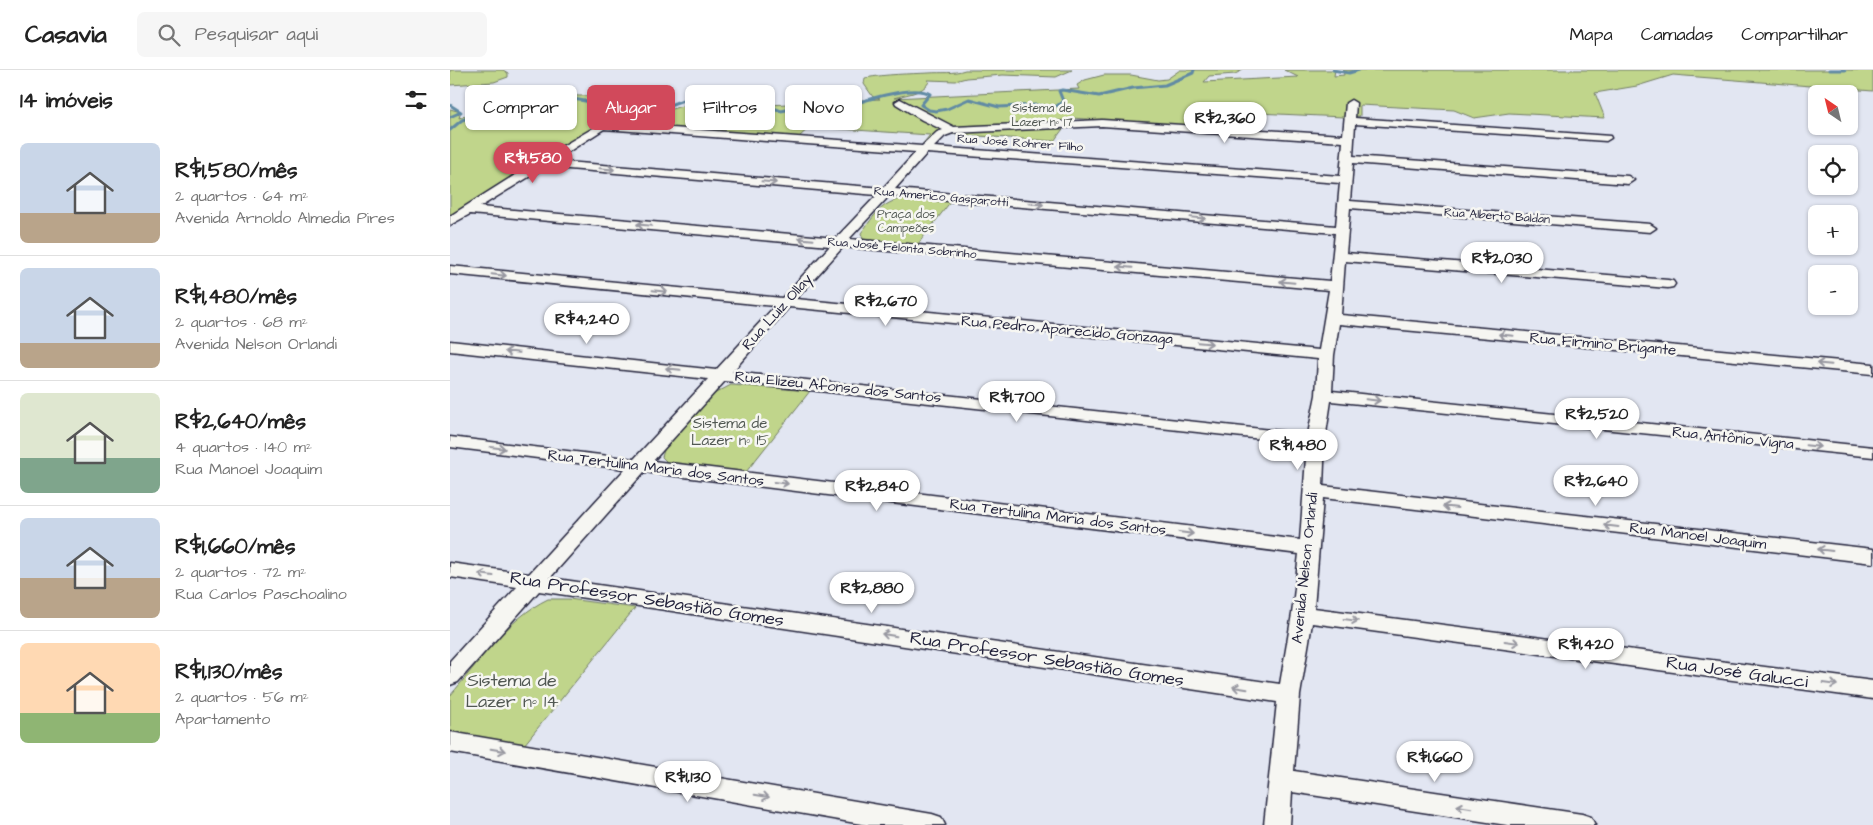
<!DOCTYPE html>
<html lang="pt">
<meta charset="utf-8">
<style>
body{margin:0;font-family:"Architects Daughter",sans-serif;background:#f6f6f6;color:#222;height:100vh;display:flex;flex-direction:column;font-size:19px;white-space:nowrap}
*{box-sizing:border-box;margin:0}
p{font-size:16px;color:#767676}
.icon{flex:none;width:28px;height:28px;fill:none;stroke:currentColor;stroke-width:2;stroke-linecap:round;stroke-linejoin:round}
.map{position:relative;flex:1;overflow:hidden}
.side{display:flex;flex-direction:column;background:#fff;width:450px}
.side>*{flex:none}
.hud{position:absolute;left:15px;top:15px;width:475px;height:45px;display:flex;gap:10px}
.needle{width:32px;rotate:325deg}
.controls{position:absolute;left:1358px;top:15px;display:grid;gap:10px}
.controls a{display:grid;place-items:center;width:50px;height:50px;border-radius:8px;background:#fff;box-shadow:0 1px 4px #0004;font-size:25px}
.price{position:absolute;translate:-50% -42px;padding:0 11px;border-radius:18px;background:#fff;color:#222;font-size:16px;line-height:32px;filter:drop-shadow(0 1px 2px #0008)}
.price::after{content:'';position:absolute;left:50%;top:30px;width:15px;height:11px;margin-left:-8px;background:inherit;clip-path:polygon(0 0,100% 0,50% 100%)}
.price.on{background:#d1495b;color:#fff}
ul{padding:0;list-style:none}
li{display:flex;align-items:center;gap:15px;height:125px;padding:0 20px}
li+li{border-top:1px solid #e0e0e0}
li span{display:grid;place-items:center;flex:none;width:140px;height:100px;border-radius:8px;color:#555}
li>.icon{margin-inline-start:auto}
span .icon{width:60px;height:60px;fill:#fffc;stroke-width:1}
li b{font-size:21px}
h2{display:flex;justify-content:space-between;align-items:center;height:60px;padding:0 20px;font-size:21px}
.pill{padding:0 18px;border-radius:8px;background:#fff;box-shadow:0 1px 4px #0004;font-size:18px;line-height:45px}
.pill.on{background:#d1495b;color:#fff}
header{display:flex;align-items:center;gap:30px;box-sizing:border-box;height:70px;padding:0 25px;background:#fff;border-bottom:1px solid #e0e0e0}
header strong{font-size:24px}
nav{display:flex;gap:28px;margin-inline-start:auto;font-size:18px}
.search{width:350px;height:45px;background:#f6f6f6;display:flex;align-items:center;gap:12px;box-sizing:border-box;padding:0 18px;border-radius:8px;color:#767676;font-size:19px}
main{display:flex;flex:1;min-height:0}
.map>svg:first-child{display:block}
.green{fill:#c0d58b;stroke:#717c63}
.lines{fill:none;stroke-linecap:round;stroke-linejoin:round}
.stream{stroke:#608aa4;stroke-width:3}
.minor-casing{stroke:#22223b;stroke-width:3}
.minor{fill:#f6f6f2;fill-rule:evenodd}
.oneway{stroke:#9797a0}
.labels{text-anchor:middle;dominant-baseline:central;stroke-width:5;stroke-linejoin:round;paint-order:stroke}
.far-park-label{font-size:12px;fill:#515853;stroke:#f6f6f2}
.far-street-label{font-size:12px;fill:#22223b;stroke:#f6f6f2}
.street-label{font-size:15px;fill:#22223b;stroke:#f6f6f2}
.park-label{font-size:15px;fill:#515853;stroke:#f6f6f2}
.near-street-label{font-size:18px;fill:#22223b;stroke:#f6f6f2}
.near-park-label{font-size:18px;fill:#515853;stroke:#f6f6f2}
</style>
<header>
<strong>Casavia</strong>
<div class="search"><svg class="icon" aria-label="search" viewBox="0 0 24 24"><circle cx="10" cy="10" r="6"/><path d="M15 15l6 6"/></svg>Pesquisar aqui</div>
<nav><a>Mapa</a><a>Camadas</a><a>Compartilhar</a></nav>
</header>
<main>
<section class="side">
<h2>14 imóveis<svg class="icon" aria-label="filters" viewBox="0 0 24 24"><path d="M4 7h16M4 17h16"/><circle cx="9" cy="7" r="2"/><circle cx="15" cy="17" r="2"/></svg></h2>
<ul>
<li><span style="background:linear-gradient(#c9d6e8 70%,#b9a48a 0)"><svg class="icon" aria-label="home" viewBox="0 0 24 24"><path d="M3 11l9-7 9 7M6 9v11h12V9"/></svg></span><div><b>R$1,580/mês</b><p>2 quartos · 64 m²</p><p>Avenida Arnoldo Almedia Pires</p></div></li>
<li><span style="background:linear-gradient(#c9d6e8 75%,#b9a48a 0)"><svg class="icon" aria-label="home" viewBox="0 0 24 24"><path d="M3 11l9-7 9 7M6 9v11h12V9"/></svg></span><div><b>R$1,480/mês</b><p>2 quartos · 68 m²</p><p>Avenida Nelson Orlandi</p></div></li>
<li><span style="background:linear-gradient(#dfe7d0 65%,#7fa58c 0)"><svg class="icon" aria-label="home" viewBox="0 0 24 24"><path d="M3 11l9-7 9 7M6 9v11h12V9"/></svg></span><div><b>R$2,640/mês</b><p>4 quartos · 140 m²</p><p>Rua Manoel Joaquim</p></div></li>
<li><span style="background:linear-gradient(#c9d6e8 60%,#b9a48a 0)"><svg class="icon" aria-label="home" viewBox="0 0 24 24"><path d="M3 11l9-7 9 7M6 9v11h12V9"/></svg></span><div><b>R$1,660/mês</b><p>2 quartos · 72 m²</p><p>Rua Carlos Paschoalino</p></div></li>
<li><span style="background:linear-gradient(#ffd9b3 70%,#8fb573 0)"><svg class="icon" aria-label="home" viewBox="0 0 24 24"><path d="M3 11l9-7 9 7M6 9v11h12V9"/></svg></span><div><b>R$1,130/mês</b><p>2 quartos · 56 m²</p><p>Apartamento</p></div></li>
</ul>
</section>
<div class="map">
<svg width="1423" height="755" viewBox="0 0 1423 755">
<rect width="100%" height="100%" fill="#e2e6f2"/>
<filter id="ink" filterUnits="userSpaceOnUse"><feTurbulence type="fractalNoise" baseFrequency=".02" numOctaves="2"/><feDisplacementMap in="SourceGraphic" scale="10" xChannelSelector="R" yChannelSelector="G"/><feConvolveMatrix kernelMatrix="1 2 1 2 8 2 1 2 1" color-interpolation-filters="sRGB"/></filter>
<g filter="url(#ink)">
<!-- green -->
<g class="green">
<polygon points="0,0 53,0 58,3 58,7 44,12 0,15"/>
<path d="M515 0H622L606 7 553 5 516 8 505 11 478 10 479 12C472 24 455 24 444 28L629 19 627 15 635 10 654 5H681L708 10 717 9 730 0H793L785 4 759 6 754 12 848 7 834 0H885L884 6 894 5 893 0H1423V21L1223 5 1187 16 1145 23 1155 48 1059 43 1024 48 1004 40 910 35V46L893 47 763 41 755 57 621 48 604 71 498 64 483 78 471 76 480 65 360 57 349 67 152 56 0 151V39L11 42 7 44 10 45 9 48 55 33 60 27 77 28 92 24 130 26 159 25 187 20H202L207 24 203 34H188L176 42 218 40 243 33 263 38 430 29 423 27 414 14 415 8C437 4 458 4 479 3 492 2 503 4 515 0Z"/>
<path d="M455 128 501 131 468 174 413 169 411 163C425 145 431 132 455 128Z"/>
<polygon points="281,315 360,321 296,402 217,392 212,387 214,380 260,326"/>
<path d="M98 529H119L185 538 74 675 0 662V626C28 593 58 548 98 529Z"/>
</g>
<g class="lines">
<!-- stream -->
<g class="stream">
<polyline points="883,0 899,3 909,0"/>
<polyline points="1379,0 1395,0"/>
<polyline points="0,35 11,42 0,47"/>
<path d="M0 60 12 50 57 36 60 27 74 24 99 25 141 32 198 27 207 28 217 36 233 30 276 38 281 41 288 38V31H306L331 41 358 36 360 41 355 46 364 47C387 40 461 11 480 24L471 35 479 40 486 41 497 39 519 29 549 37 586 35 601 37 607 36 613 31 609 21 612 20 649 26 683 18 715 15 743 3 744 0"/>
</g>
<defs>
<g id="minor">
<path d="M450 29 504 57 652 50 893 65 896 33 901 30 906 33 905 48 1160 66 1161 68 1156 71 905 54 903 86 1178 106 1184 110 1178 114 903 93 900 131 1200 154 1206 158 1200 162 900 138 896 183 1218 210 1223 211 1225 214 1223 217 1218 218 895 191 891 245 1423 294V304L889 254 884 285 882 321 1423 377V387L881 331 875 370 873 416 1423 479V493L873 428 864 538 1423 611V629L862 553 850 625 844 701 1132 744 1141 747 1145 755H1057L842 722 840 755H814L827 632 89 521 8 612 0 615V591L67 517 0 507V493L79 504 175 399 0 377V367L184 389 258 309 0 281V271L266 300 325 236 0 204V196L332 228 380 176 20 144 0 155V146L87 91 152 53 472 76 487 62 493 60 472 50 446 34 445 32ZM652 56 893 72 890 106 484 77 495 66 503 63ZM154 59 466 82 433 118 104 91ZM477 83 890 113 886 156 445 119ZM95 97 427 125 386 168 30 137ZM439 126 885 163 880 211 399 169ZM393 177 879 220 869 280 346 229ZM339 237 868 289 866 325 858 364 282 302ZM275 311 857 374 850 470 203 391ZM194 402 849 484 842 544 830 614 100 508Z"/>
<polygon points="0,662 482,744 491,747 495,755 417,755 0,682"/>
</g>
</defs>
<!-- minor casing -->
<use href="#minor" class="minor-casing"/>
<!-- minor -->
<use href="#minor" class="minor"/>
</g>
<!-- one-way arrows -->
<defs><path id="oneway-shaft" d="M-6 0H5M1.5-3L5.5 0L1.5 3" fill="none" stroke-width="1.6" stroke-linecap="round" stroke-linejoin="round" transform="scale(1.25)"/></defs>
<g class="oneway">
<use href="#oneway-shaft" transform="translate(157 99) rotate(5)"/>
<use href="#oneway-shaft" transform="translate(319 112) rotate(5)"/>
<use href="#oneway-shaft" transform="translate(586 134) rotate(5)"/>
<use href="#oneway-shaft" transform="translate(748 148) rotate(5)"/>
<use href="#oneway-shaft" transform="translate(194 155) rotate(-175)"/>
<use href="#oneway-shaft" transform="translate(356 169) rotate(-175)"/>
<use href="#oneway-shaft" transform="translate(675 197) rotate(-175)"/>
<use href="#oneway-shaft" transform="translate(49 205) rotate(6)"/>
<use href="#oneway-shaft" transform="translate(837 212) rotate(-175)"/>
<use href="#oneway-shaft" transform="translate(210 221) rotate(6)"/>
<use href="#oneway-shaft" transform="translate(1056 265) rotate(-175)"/>
<use href="#oneway-shaft" transform="translate(755 273) rotate(5)"/>
<use href="#oneway-shaft" transform="translate(62 282) rotate(-174)"/>
<use href="#oneway-shaft" transform="translate(1374 294) rotate(-175)"/>
<use href="#oneway-shaft" transform="translate(223 299) rotate(-174)"/>
<use href="#oneway-shaft" transform="translate(923 330) rotate(6)"/>
<use href="#oneway-shaft" transform="translate(1363 376) rotate(6)"/>
<use href="#oneway-shaft" transform="translate(48 378) rotate(7)"/>
<use href="#oneway-shaft" transform="translate(331 413) rotate(7)"/>
<use href="#oneway-shaft" transform="translate(1000 437) rotate(-173)"/>
<use href="#oneway-shaft" transform="translate(1161 456) rotate(-173)"/>
<use href="#oneway-shaft" transform="translate(736 463) rotate(7)"/>
<use href="#oneway-shaft" transform="translate(1375 480) rotate(-173)"/>
<use href="#oneway-shaft" transform="translate(36 505) rotate(-172)"/>
<use href="#oneway-shaft" transform="translate(901 550) rotate(8)"/>
<use href="#oneway-shaft" transform="translate(439 565) rotate(-171)"/>
<use href="#oneway-shaft" transform="translate(1062 572) rotate(8)"/>
<use href="#oneway-shaft" transform="translate(1380 614) rotate(8)"/>
<use href="#oneway-shaft" transform="translate(790 618) rotate(-171)"/>
<use href="#oneway-shaft" transform="translate(48 680) rotate(10)"/>
<use href="#oneway-shaft" transform="translate(312 726) rotate(10)"/>
<use href="#oneway-shaft" transform="translate(1014 737) rotate(-171)"/>
</g>
</g>
<g class="labels">
<!-- far-park labels -->
<g class="far-park-label">
<text x="592" y="38">Sistema de<tspan x="592" dy="14">Lazer nº 17</tspan></text>
<text x="456" y="144">Praça dos<tspan x="456" dy="14">Campeões</tspan></text>
</g>
<!-- far-street labels -->
<g class="far-street-label">
<text transform="translate(570 73) rotate(4)">Rua José Rohrer Filho</text>
<text transform="translate(491 127) rotate(5)">Rua Americo Gasparotti</text>
<text transform="translate(1047 146) rotate(4)">Rua Alberto Baldan</text>
<text transform="translate(452 178) rotate(5)">Rua José Felonta Sobrinho</text>
</g>
<!-- street labels -->
<g class="street-label">
<text transform="translate(327 242) rotate(-48)">Rua Luiz Ollay</text>
<text transform="translate(617 260) rotate(5)">Rua Pedro Aparecido Gonzaga</text>
<text transform="translate(1153 274) rotate(5)">Rua Firmino Brigante</text>
<text transform="translate(388 317) rotate(6)">Rua Elizeu Afonso dos Santos</text>
<text transform="translate(1283 368) rotate(6)">Rua Antônio Vigna</text>
<text transform="translate(206 398) rotate(7)">Rua Tertulina Maria dos Santos</text>
<text transform="translate(608 447) rotate(7)">Rua Tertulina Maria dos Santos</text>
<text transform="translate(1248 466) rotate(7)">Rua Manoel Joaquim</text>
<text transform="translate(855 498) rotate(-84)">Avenida Nelson Orlandi</text>
</g>
<!-- park labels -->
<g class="park-label">
<text x="280" y="353">Sistema de<tspan x="280" dy="17">Lazer nº 15</tspan></text>
</g>
<!-- near-street labels -->
<g class="near-street-label">
<text transform="translate(197 529) rotate(9)">Rua Professor Sebastião Gomes</text>
<text transform="translate(597 589) rotate(9)">Rua Professor Sebastião Gomes</text>
<text transform="translate(1287 602) rotate(8)">Rua José Galucci</text>
</g>
<!-- near-park labels -->
<g class="near-park-label">
<text x="62" y="610">Sistema de<tspan x="62" dy="21">Lazer nº 14</tspan></text>
</g>
</g>
</svg>
<div class="controls">
<a><svg class="needle" viewBox="-14 -14 28 28"><path d="M0-13l5 13h-10z" fill="#e53935"/><path d="M0 13l5-13h-10z" fill="#767676"/></svg></a>
<a><svg class="icon" aria-label="locate" viewBox="0 0 24 24"><circle cx="12" cy="12" r="6"/><path d="M12 2v4M12 18v4M2 12h4M18 12h4"/></svg></a>
<a>+</a>
<a>−</a>
</div>
<b class="price" style="left:775px;top:74px">R$2,360</b>
<b class="price on" style="left:83px;top:114px">R$1,580</b>
<b class="price" style="left:1052px;top:214px">R$2,030</b>
<b class="price" style="left:436px;top:257px">R$2,670</b>
<b class="price" style="left:137px;top:275px">R$4,240</b>
<b class="price" style="left:567px;top:353px">R$1,700</b>
<b class="price" style="left:1147px;top:370px">R$2,520</b>
<b class="price" style="left:848px;top:401px">R$1,480</b>
<b class="price" style="left:1146px;top:437px">R$2,640</b>
<b class="price" style="left:427px;top:442px">R$2,840</b>
<b class="price" style="left:422px;top:544px">R$2,880</b>
<b class="price" style="left:1136px;top:600px">R$1,420</b>
<b class="price" style="left:985px;top:713px">R$1,660</b>
<b class="price" style="left:238px;top:733px">R$1,130</b>
<div class="hud">
<a class="pill">Comprar</a>
<a class="pill on">Alugar</a>
<a class="pill">Filtros</a>
<a class="pill">Novo</a>
</div>
</div>
</main>
